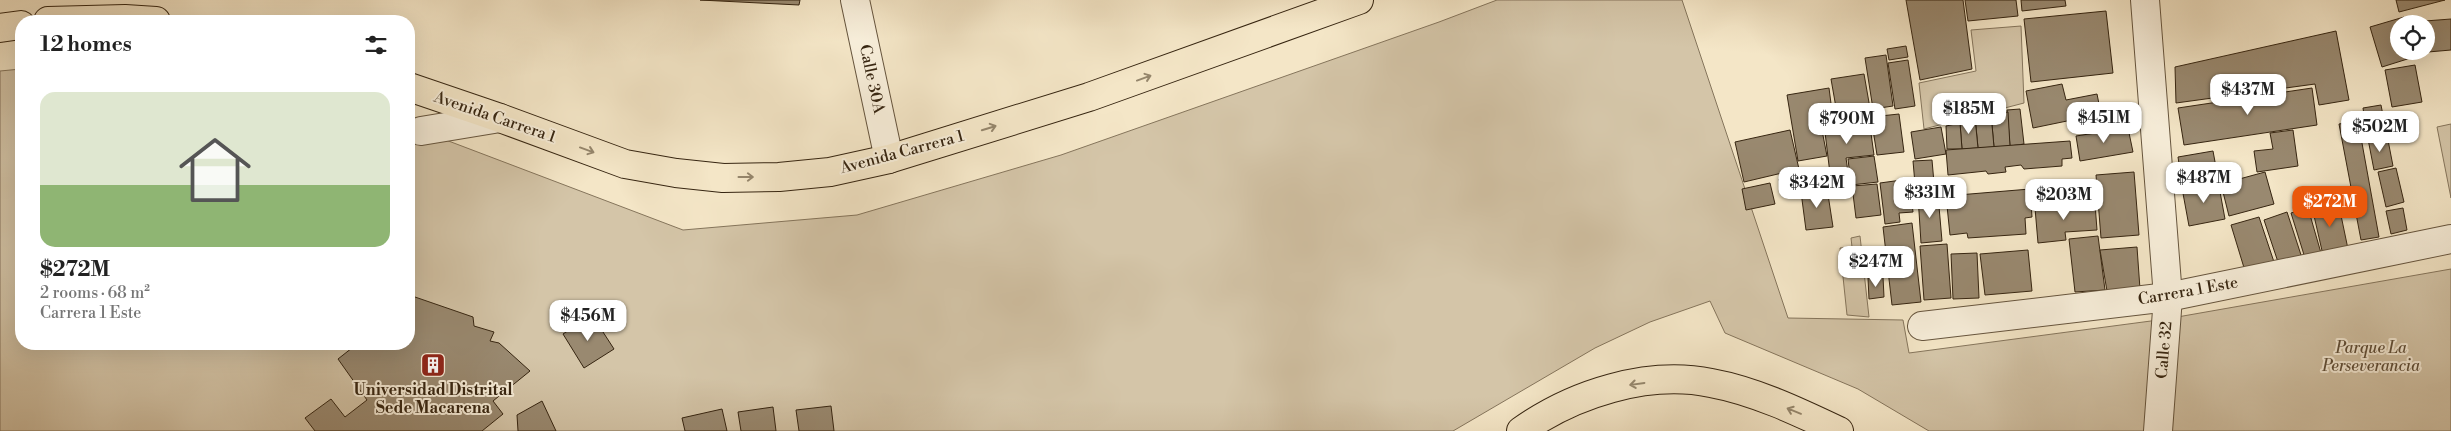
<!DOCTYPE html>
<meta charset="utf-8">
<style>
body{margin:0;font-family:"Libre Bodoni",serif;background:#f2f2f2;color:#222;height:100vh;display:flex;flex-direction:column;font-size:19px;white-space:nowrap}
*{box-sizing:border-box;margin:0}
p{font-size:16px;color:#767676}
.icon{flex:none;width:28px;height:28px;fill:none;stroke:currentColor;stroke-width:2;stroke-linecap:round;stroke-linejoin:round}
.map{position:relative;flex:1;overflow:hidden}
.sheet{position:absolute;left:15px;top:15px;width:400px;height:335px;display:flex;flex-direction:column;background:#fff;border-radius:20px;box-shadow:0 5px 20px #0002}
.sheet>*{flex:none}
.buttons{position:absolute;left:2390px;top:15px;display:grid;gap:10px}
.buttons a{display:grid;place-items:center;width:45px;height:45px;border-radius:50%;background:#fff;box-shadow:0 5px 20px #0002;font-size:25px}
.price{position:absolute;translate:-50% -42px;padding:0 11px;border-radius:10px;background:#fff;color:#222;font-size:16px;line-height:32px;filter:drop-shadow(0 1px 2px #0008)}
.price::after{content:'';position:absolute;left:50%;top:30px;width:15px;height:11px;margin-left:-8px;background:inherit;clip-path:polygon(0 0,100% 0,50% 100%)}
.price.on{background:#ea580c;color:#fff}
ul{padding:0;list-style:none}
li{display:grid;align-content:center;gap:10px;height:265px;padding:0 25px}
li+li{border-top:1px solid #e0e0e0}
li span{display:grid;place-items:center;height:155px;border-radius:15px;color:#555}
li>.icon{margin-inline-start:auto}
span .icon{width:90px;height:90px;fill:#fffc;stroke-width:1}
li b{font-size:21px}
h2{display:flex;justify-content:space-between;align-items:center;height:60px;padding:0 25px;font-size:21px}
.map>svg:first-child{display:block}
.green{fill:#d4c5a8;stroke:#85755c}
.building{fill:#998970;stroke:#362511}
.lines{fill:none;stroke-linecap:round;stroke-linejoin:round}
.minor-casing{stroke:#66553e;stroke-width:30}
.major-casing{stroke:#362511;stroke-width:30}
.minor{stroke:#f8efdb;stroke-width:28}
.major{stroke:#f4e6c7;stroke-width:28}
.oneway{stroke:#95866c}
.labels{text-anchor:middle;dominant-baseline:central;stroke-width:4;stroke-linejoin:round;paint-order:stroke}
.street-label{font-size:16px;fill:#362511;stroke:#f8efdb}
.park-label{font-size:16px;font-style:italic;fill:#5e4d37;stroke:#f8efdb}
.poi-label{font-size:16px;font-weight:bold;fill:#362511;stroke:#f8efdb}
</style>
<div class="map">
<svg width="2451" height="431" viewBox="0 0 2451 431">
<rect width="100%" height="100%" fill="#f4e6c7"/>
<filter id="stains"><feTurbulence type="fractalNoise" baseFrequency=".004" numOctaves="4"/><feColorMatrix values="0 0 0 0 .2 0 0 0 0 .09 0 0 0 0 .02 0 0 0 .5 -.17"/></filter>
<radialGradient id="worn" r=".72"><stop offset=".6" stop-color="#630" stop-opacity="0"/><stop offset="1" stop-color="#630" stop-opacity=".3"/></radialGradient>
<!-- green -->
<g class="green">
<polygon points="1497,0 1682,0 1788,318 1903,320 1909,353 2166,319 2451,269 2451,431 1929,431 1858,389 1725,333 1710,301 1650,322 1595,348 1453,431 0,431 0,71 21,69 21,344 409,344 409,126 683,230 857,215 1061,155 1439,22"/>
<polygon points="2021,26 2024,103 1924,129 1919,83 1976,71 1971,30"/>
<polygon points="2451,124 2451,198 2437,127"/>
<polygon points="1860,236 1869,317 1847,315 1840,248 1852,247 1851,238"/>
</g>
<!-- building -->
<g class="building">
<polygon points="700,0 800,0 799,5"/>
<polygon points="1906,0 1963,0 1972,69 1920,80"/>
<polygon points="1965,0 2016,0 2018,16 1968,21"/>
<polygon points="2021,0 2065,0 2066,6 2022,11"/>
<polygon points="2396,0 2445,0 2399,12"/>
<polygon points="2106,11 2113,73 2031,82 2024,19"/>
<polygon points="2404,17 2407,24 2399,24 2399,51 2415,51 2417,56 2382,67 2370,27"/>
<polygon points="2451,19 2451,50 2428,52 2425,21"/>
<polygon points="2336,31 2349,100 2319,105 2315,84 2176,103 2175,67"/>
<polygon points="1906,46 1908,57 1889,60 1887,49"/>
<polygon points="1886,55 1893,106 1873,109 1865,58"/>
<polygon points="1908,60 1915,106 1895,109 1888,63"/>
<polygon points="2415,65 2422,102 2392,107 2385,70"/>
<polygon points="1864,74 1871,114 1838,119 1831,79"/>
<polygon points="2062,84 2066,100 2097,94 2101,114 2033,128 2026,91"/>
<polygon points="1829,88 1833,119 1820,120 1827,156 1798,161 1787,95"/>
<polygon points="2312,88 2317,125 2184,145 2178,108"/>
<polygon points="2381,105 2386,131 2367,135 2363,108"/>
<polygon points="2020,109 2024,144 2010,146 2007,110"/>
<polygon points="2008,112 2010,146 1994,147 1991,114"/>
<polygon points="1899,114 1904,152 1877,155 1871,117"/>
<polygon points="1991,114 1994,147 1978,148 1975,116"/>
<polygon points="1975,118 1978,148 1962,149 1960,123"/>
<polygon points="1869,119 1874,155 1846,158 1849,179 1831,182 1824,124"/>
<polygon points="2358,121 2379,237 2361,240 2339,124"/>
<polygon points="1960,123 1962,149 1947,149 1946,126"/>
<polygon points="1941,127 1946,154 1915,159 1911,132"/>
<polygon points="2128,128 2133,152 2080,161 2076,136"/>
<polygon points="1790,130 1799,169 1744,182 1735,142"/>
<polygon points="2293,130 2298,166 2257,172 2254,151 2273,149 2270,133"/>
<polygon points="2387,135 2393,166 2374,170 2368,139"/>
<polygon points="2070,141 2072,158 2062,159 2062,166 2024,169 2021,165 2005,167 2006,172 1988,174 1986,171 1948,175 1946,150"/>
<polygon points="2213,151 2218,178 2182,184 2178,157"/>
<polygon points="1874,156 1878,182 1851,185 1848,159"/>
<polygon points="1932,160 1934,183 1915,184 1913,161"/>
<polygon points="2396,168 2404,202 2386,207 2378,172"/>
<polygon points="1825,171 1828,185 1782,194 1779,179"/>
<polygon points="2134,172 2139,235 2101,238 2096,175"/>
<polygon points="2265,172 2274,204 2229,216 2221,184"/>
<polygon points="1909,179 1913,212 1899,213 1900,222 1885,224 1880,183"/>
<polygon points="2218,181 2225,219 2189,226 2182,188"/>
<polygon points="1770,183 1775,204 1746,210 1742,189"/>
<polygon points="1877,184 1881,215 1856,218 1852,186"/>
<polygon points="1827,188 1833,227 1806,230 1801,192"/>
<polygon points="2030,189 2032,217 2025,218 2026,234 1968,238 1967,233 1950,235 1946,196"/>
<polygon points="1938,195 1942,241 1921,243 1918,196"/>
<polygon points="2338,201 2348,249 2323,255 2312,207"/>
<polygon points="2095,204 2097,230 2065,232 2066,240 2038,243 2035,208"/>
<polygon points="2308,208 2321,253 2305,258 2291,213"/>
<polygon points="2403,208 2407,230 2391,234 2386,211"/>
<polygon points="2287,212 2302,258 2279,265 2264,220"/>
<polygon points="2259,217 2274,262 2245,271 2231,225"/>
<polygon points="1912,223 1921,302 1892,305 1883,227"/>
<polygon points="2098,236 2105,290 2075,292 2069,239"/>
<polygon points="1947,244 1951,298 1924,300 1920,246"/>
<polygon points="2137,247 2140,289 2107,291 2100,250"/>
<polygon points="2028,250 2032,291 1985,295 1980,254"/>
<polygon points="1886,252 1887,276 1870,277 1869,253"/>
<polygon points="1977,253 1979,298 1953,299 1951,254"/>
<polygon points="1883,277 1884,297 1869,299 1868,278"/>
<polygon points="415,297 473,317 474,326 494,332 490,341 499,343 530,371 493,401 503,414 482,431 315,431 305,418 331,399 345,417 367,400 338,359 357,344 409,344 409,302"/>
<polygon points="592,315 614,349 584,368 563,334"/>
<polygon points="542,401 556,431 518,431 517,415"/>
<polygon points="831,406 834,431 799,431 796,410"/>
<polygon points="773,407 776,431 741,431 738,412"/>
<polygon points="722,409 727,431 685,431 682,418"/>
</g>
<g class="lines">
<defs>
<g id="minor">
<polyline points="855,0 889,159"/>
<polyline points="2145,0 2168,297 2158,431"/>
<polyline points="421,131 500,118"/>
<polyline points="1922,326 2168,297 2451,239"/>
</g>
<g id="major">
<polyline points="48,21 125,19 156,21"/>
<polyline points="0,28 21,25"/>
<polyline points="409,87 500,118 625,164 676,173 723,178 779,177 830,172 889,159 1089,97 1359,0"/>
<path d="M1521 431C1573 394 1647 370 1711 383 1755 391 1799 412 1839 431"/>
</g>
</defs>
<!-- minor casing -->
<use href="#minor" class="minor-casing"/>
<!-- major casing -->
<use href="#major" class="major-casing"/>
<!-- minor -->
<use href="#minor" class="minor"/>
<!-- major -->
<use href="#major" class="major"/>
</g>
<!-- one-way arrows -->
<defs><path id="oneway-shaft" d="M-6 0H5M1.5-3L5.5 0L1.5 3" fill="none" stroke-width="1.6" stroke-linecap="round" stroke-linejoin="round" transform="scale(1.25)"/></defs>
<g class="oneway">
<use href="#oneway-shaft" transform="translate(1144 78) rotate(-20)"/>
<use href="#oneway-shaft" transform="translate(989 128) rotate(-17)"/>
<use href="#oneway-shaft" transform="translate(587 150) rotate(20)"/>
<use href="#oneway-shaft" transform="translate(746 177)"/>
<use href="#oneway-shaft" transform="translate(1637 384) rotate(172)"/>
<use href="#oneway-shaft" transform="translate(1794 411) rotate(-158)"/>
</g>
<!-- icons -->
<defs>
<symbol id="building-square" viewBox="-11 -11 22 22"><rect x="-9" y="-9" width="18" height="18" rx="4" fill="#8f2418" stroke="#f8efdb"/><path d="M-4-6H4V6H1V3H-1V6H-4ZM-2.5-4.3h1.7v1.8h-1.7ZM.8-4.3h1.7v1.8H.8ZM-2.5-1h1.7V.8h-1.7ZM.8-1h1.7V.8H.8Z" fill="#fff"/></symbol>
</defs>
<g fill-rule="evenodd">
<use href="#building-square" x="419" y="351" width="28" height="28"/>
</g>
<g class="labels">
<!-- street labels -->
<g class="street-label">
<text transform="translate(872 79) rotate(78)">Calle 30A</text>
<text transform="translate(495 117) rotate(19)">Avenida Carrera 1</text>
<text transform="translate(902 152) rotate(-15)">Avenida Carrera 1</text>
<text transform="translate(2188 291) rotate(-10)">Carrera 1 Este</text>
<text transform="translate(2164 350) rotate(-85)">Calle 32</text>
</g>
<!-- park labels -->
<g class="park-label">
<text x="2371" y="348">Parque La<tspan x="2371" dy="18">Perseverancia</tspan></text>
</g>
<!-- poi labels -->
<g class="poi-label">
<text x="433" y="390">Universidad Distrital<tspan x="433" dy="18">Sede Macarena</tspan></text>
</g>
</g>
<rect width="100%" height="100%" filter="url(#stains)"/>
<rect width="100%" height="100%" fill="url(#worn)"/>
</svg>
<div class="buttons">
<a><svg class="icon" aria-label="locate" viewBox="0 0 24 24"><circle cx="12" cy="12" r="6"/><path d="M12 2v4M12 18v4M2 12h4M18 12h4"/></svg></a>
</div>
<b class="price" style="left:2248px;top:116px">$437M</b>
<b class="price" style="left:1969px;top:135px">$185M</b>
<b class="price" style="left:2104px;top:144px">$451M</b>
<b class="price" style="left:1847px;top:145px">$790M</b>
<b class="price" style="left:2380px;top:153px">$502M</b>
<b class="price" style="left:2204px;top:204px">$487M</b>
<b class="price" style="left:1817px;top:209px">$342M</b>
<b class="price" style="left:1930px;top:219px">$331M</b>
<b class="price" style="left:2064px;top:221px">$203M</b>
<b class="price on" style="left:2330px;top:228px">$272M</b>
<b class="price" style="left:1876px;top:288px">$247M</b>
<b class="price" style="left:588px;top:342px">$456M</b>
<section class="sheet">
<h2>12 homes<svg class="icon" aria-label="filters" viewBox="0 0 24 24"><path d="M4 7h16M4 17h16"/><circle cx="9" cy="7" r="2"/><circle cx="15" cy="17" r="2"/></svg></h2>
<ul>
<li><span style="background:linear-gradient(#dfe7d0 60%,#8fb573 0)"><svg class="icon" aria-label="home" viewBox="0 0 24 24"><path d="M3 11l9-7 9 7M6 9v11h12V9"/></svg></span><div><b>$272M</b><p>2 rooms · 68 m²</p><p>Carrera 1 Este</p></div></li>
</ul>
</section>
</div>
